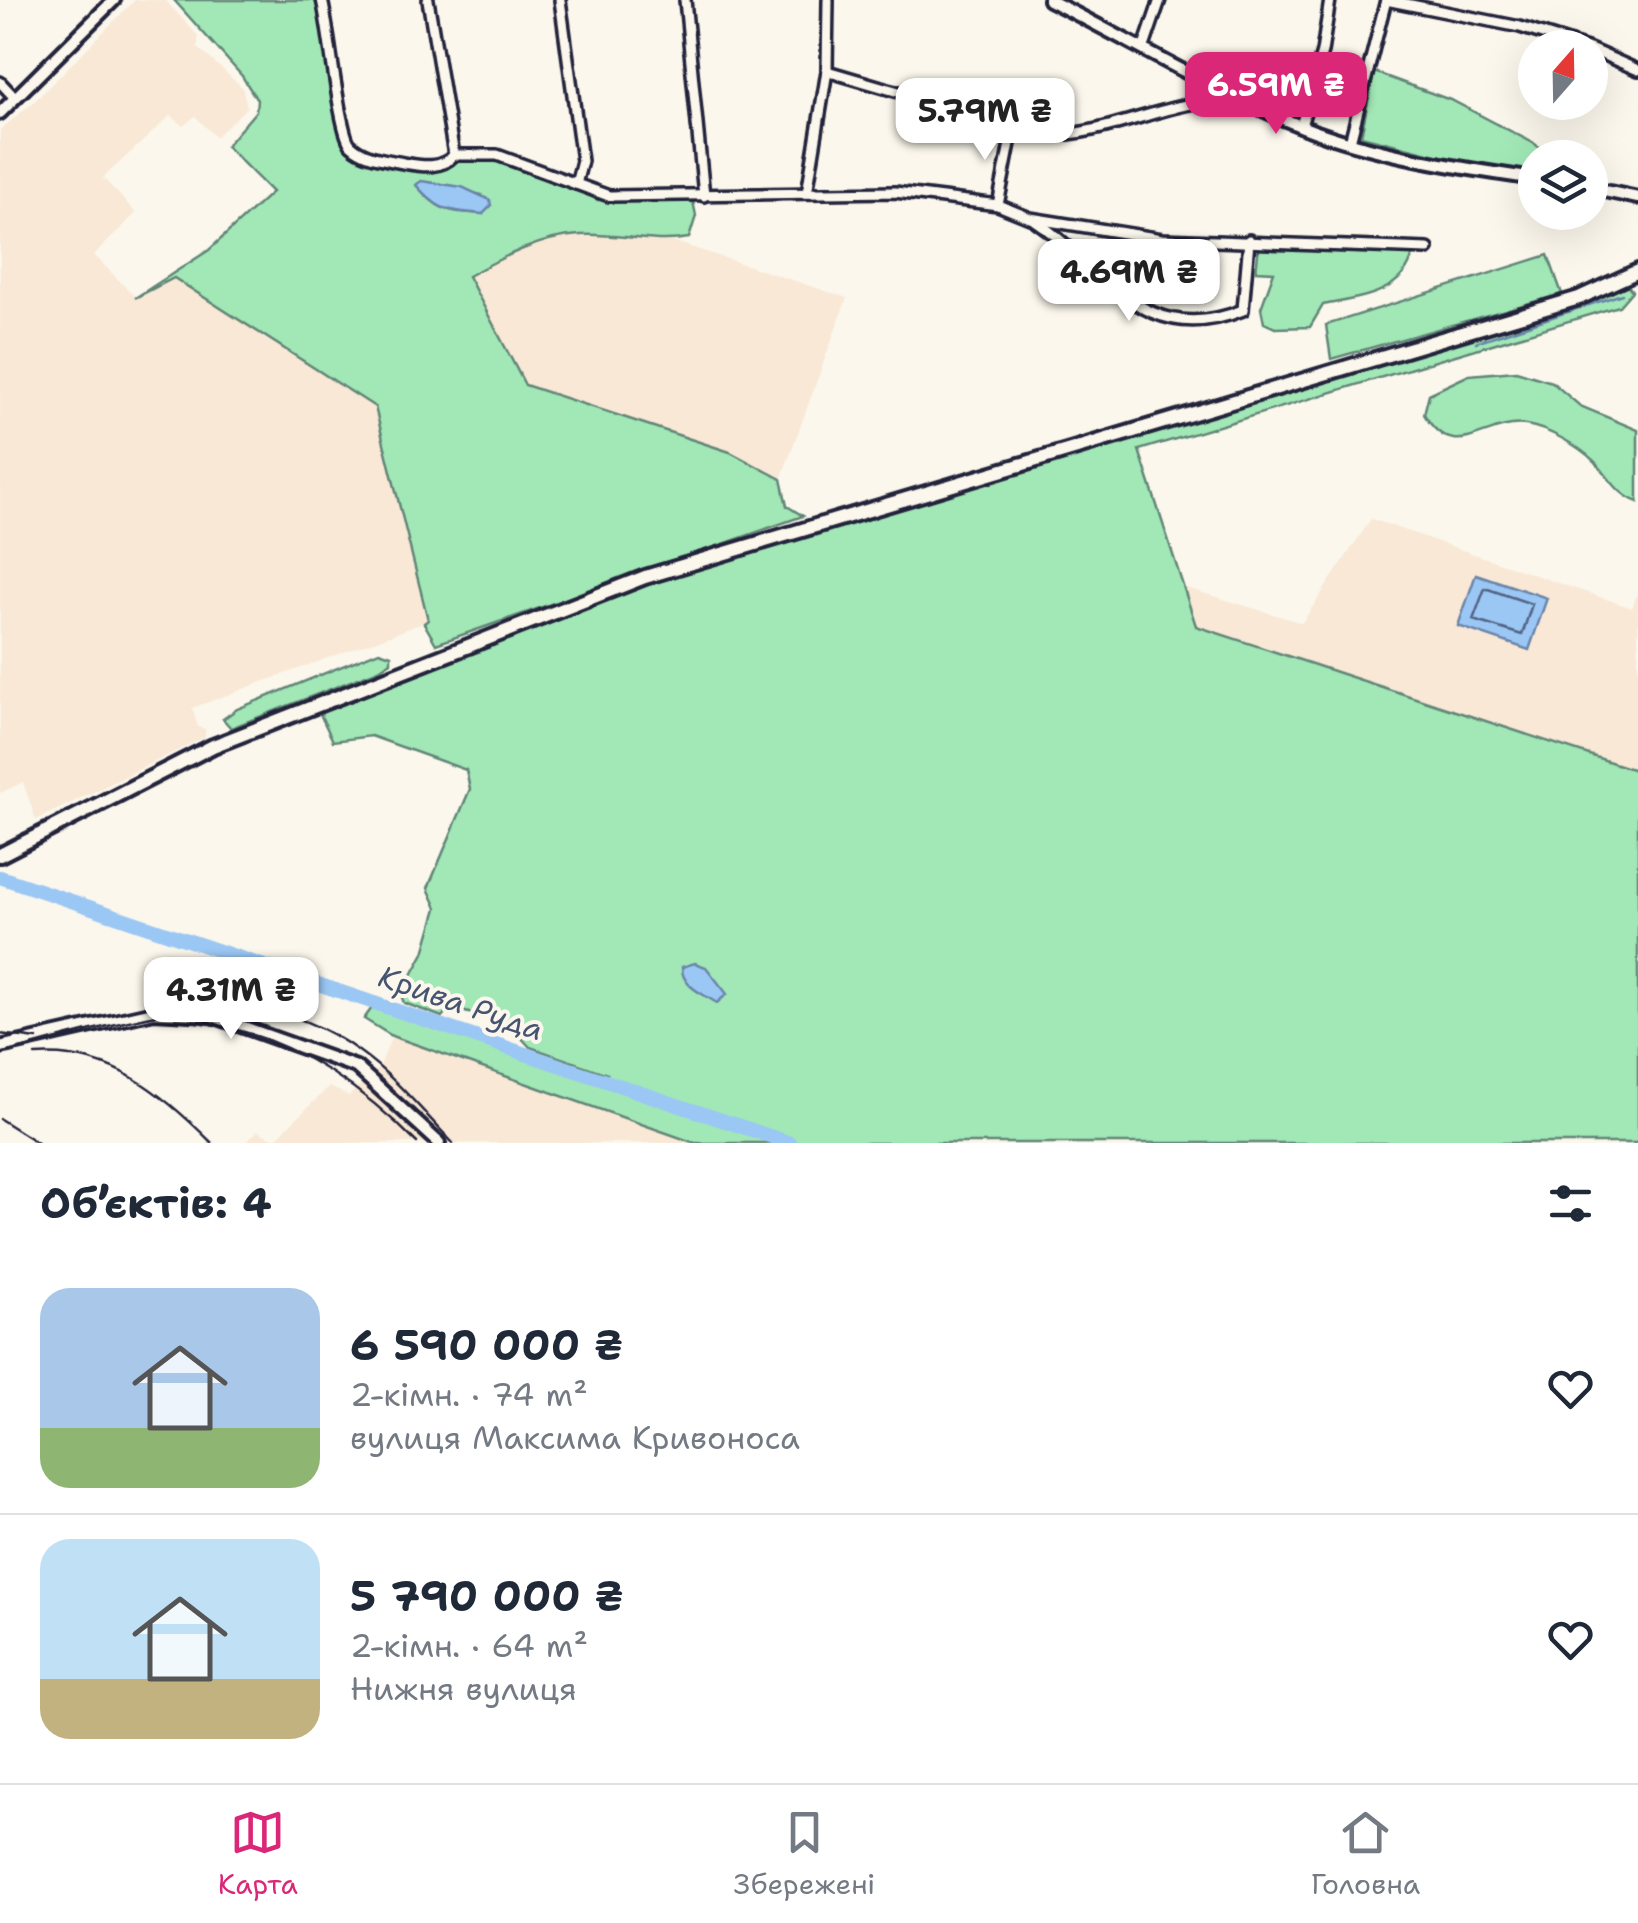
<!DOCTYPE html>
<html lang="uk">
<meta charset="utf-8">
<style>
body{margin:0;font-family:"Shantell Sans",sans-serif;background:#f2f2f3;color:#1f2937;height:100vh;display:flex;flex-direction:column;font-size:38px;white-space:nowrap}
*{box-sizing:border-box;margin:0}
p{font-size:32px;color:#747a83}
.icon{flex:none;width:55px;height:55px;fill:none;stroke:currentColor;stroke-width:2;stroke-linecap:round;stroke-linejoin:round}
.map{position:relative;height:1143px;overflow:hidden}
.details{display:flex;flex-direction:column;background:#fff;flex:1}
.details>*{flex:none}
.needle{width:65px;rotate:20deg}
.tools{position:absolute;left:1518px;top:30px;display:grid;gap:20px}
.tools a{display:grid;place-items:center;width:90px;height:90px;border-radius:50%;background:#fff;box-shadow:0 10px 40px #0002;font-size:50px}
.price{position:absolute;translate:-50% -85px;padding:0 22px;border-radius:20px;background:#fff;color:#222;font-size:32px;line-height:65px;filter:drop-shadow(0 2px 5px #0008)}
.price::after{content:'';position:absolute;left:50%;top:60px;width:30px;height:22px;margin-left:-15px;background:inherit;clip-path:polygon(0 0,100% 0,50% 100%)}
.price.on{background:#db2777;color:#fff}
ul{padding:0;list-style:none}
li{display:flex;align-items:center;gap:30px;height:250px;padding:0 40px}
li+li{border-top:2px solid #e0e1e3}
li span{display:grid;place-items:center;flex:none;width:280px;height:200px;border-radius:30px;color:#555}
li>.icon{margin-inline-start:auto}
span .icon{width:120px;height:120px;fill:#fffc;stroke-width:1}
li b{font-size:42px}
h2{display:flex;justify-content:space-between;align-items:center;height:120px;padding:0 40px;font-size:42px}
.dock{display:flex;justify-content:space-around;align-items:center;height:140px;border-top:2px solid #e0e1e3;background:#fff;font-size:28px;color:#747a83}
.dock a{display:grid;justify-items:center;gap:5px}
.dock .on{color:#db2777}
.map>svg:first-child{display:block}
.built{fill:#f8e8d5}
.green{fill:#a1e8b6;stroke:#628578;stroke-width:2.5;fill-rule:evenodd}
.water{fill:#9bc7f4;stroke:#6b85aa;stroke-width:2.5}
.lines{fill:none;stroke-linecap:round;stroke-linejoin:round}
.shore{stroke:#526485;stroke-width:2.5}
.stream{stroke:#6b85aa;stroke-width:2.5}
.river{stroke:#9bc7f4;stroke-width:14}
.minor-casing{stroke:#22223b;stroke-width:16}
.tertiary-casing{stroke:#22223b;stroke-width:18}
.secondary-casing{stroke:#22223b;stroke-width:20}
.minor{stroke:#fbf7ec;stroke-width:9}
.tertiary{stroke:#fbf7ec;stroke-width:10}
.secondary{stroke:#fbf7ec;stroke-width:12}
.rail{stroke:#22223b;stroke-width:2.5}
.labels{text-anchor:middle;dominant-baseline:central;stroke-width:8;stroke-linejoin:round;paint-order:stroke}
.water-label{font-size:30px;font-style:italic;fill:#465472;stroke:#fbf7ec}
</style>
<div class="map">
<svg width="1638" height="1143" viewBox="0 0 1638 1143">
<rect width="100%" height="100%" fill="#fbf7ec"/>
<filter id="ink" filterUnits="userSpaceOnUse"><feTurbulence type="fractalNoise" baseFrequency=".01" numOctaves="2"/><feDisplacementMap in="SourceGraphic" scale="20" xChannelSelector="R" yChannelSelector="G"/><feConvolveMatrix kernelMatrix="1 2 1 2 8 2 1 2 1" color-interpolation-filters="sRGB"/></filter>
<g filter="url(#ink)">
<!-- built -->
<g class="built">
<polygon points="135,0 165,0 198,36 198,48 242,87 247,107 216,137 195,116 183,126 171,115 103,178 136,213 94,255 135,297 174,278 376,407 428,621 192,708 198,727 205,729 205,737 36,820 23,782 0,793 0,130 36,100"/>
<polygon points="579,234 672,241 847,298 781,479 730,452 525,385 468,275 537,243"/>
<polygon points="1371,519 1632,608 1638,592 1638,771 1195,626 1183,587 1302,623"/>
<polygon points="392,1036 564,1096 695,1143 246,1143 257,1131 275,1139 329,1087 349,1096 380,1066"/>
</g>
<!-- green -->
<g class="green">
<path d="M174 0H317L340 134 358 156 433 170 467 158H497L569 184 597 200 693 201 696 216 689 238C652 245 616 232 579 235 541 237 501 258 468 276L525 385 730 452 781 479 787 506 803 516 436 644 424 623 428 620 375 407 174 278 135 298 209 250 272 192 226 146 256 111 257 100 242 76ZM425 182 482 195 483 214C447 211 440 213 416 185Z"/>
<polygon points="1374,72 1453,101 1535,144 1551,157 1535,158 1535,173 1465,162 1361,136"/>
<path d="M1293 243 1413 253C1404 294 1359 298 1323 305L1310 327 1275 328 1264 323 1261 308 1274 272 1256 271 1259 245Z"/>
<polygon points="1548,255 1562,294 1331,359 1326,325"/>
<polygon points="1627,284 1632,291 1619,306 1139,450 1196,626 1638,771 1638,1143 695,1143 392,1036 364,1019 374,1005 602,1081 607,1074 530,1047 516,1032 493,1019 449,1008 442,1017 404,1003 401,995 424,953 437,908 428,888 470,789 466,770 371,736 333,741 321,716 323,708 576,609 704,564 1572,306"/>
<path d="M1516 371 1552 382 1580 406 1638 430V502C1617 495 1609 476 1594 461 1579 446 1547 428 1526 425 1485 419 1455 467 1424 414L1429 394 1469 375Z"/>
<polygon points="379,651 391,655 391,662 379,670 231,728 223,719 237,709"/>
</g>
<!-- water -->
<g class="water">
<path d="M421 181 462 187 490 200 491 206 483 214C446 210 441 213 416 185Z"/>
<polygon points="1476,574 1547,598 1529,650 1458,626"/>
<path d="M695 963 706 967 727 994 717 1003C703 994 681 986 682 967Z"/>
</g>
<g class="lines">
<!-- shore -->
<polygon class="shore" points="1485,588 1532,604 1522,635 1473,620"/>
<!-- stream -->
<polyline class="stream" points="1476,342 1622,294"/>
<!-- river -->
<polyline class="river" points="0,877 790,1143"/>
<defs>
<g id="minor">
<path d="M322 0C329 26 339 134 351 145 365 158 385 159 403 163 421 166 441 170 454 155H497L609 196 895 192 998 205 1030 218 1162 239 1428 249"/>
<polyline points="428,0 454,155"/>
<polyline points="560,0 582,161 576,184"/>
<polyline points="685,0 704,196"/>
<polyline points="1386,0 1520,27 1587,48"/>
<polyline points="1144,47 1160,0"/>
<polyline points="1590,49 1638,70"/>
<path d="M827 71 1045 135C1108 137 1168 99 1235 99"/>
<polyline points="0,82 15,98"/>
<polyline points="1301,126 1322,52 1330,0"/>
<polyline points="1350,142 1386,0"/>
<polyline points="807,193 827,71 828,0"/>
<polyline points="998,205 1013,128"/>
<path d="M1034 220C1104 266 1142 351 1243 310L1249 240"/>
</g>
<g id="tertiary">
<path d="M1049 0C1133 42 1216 93 1303 127 1375 155 1459 168 1535 179"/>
<polyline points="0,113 114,0"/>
<polyline points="1590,188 1638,198"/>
<polyline points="0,1047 154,1012 210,1015 356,1067 439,1143"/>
</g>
<polyline id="secondary" points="0,855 213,746 645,577 1579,298 1638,271"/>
</defs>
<!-- minor casing -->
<use href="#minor" class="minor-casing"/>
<!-- tertiary casing -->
<use href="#tertiary" class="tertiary-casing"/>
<!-- secondary casing -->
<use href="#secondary" class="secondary-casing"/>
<!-- minor -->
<use href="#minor" class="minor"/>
<!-- tertiary -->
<use href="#tertiary" class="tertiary"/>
<!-- secondary -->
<use href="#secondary" class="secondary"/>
<!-- rail -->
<g class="rail">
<path d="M171 1020C269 1023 351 1076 417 1143"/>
<polyline points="0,1034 37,1039"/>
<path d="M0 1054C61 1039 190 999 248 1006 287 1011 328 1028 360 1052 394 1076 424 1113 453 1143"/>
<path d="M35 1055C110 1049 162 1093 212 1143"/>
<polyline points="0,1119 38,1143"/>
</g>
</g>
</g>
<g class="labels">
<!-- water labels -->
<g class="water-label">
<text transform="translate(461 1003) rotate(19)">Крива Руда</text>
</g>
</g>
</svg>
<div class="tools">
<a><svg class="needle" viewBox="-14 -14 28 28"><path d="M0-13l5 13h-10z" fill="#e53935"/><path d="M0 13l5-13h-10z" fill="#747a83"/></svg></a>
<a><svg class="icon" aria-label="layers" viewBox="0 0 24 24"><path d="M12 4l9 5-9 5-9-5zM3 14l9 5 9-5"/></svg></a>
</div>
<b class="price on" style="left:1276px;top:137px">6.59M ₴</b>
<b class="price" style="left:985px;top:163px">5.79M ₴</b>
<b class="price" style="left:1129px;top:324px">4.69M ₴</b>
<b class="price" style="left:231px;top:1042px">4.31M ₴</b>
</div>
<section class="details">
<h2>Об’єктів: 4<svg class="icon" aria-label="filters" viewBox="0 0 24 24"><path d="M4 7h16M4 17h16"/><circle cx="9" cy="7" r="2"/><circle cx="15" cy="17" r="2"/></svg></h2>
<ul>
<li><span style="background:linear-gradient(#a9c7e8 70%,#8fb573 0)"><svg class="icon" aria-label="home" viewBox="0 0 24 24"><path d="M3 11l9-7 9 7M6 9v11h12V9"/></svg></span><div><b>6 590 000 ₴</b><p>2-кімн. · 74 m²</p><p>вулиця Максима Кривоноса</p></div><svg class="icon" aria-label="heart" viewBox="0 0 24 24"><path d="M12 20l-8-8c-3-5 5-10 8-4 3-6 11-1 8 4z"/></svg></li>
<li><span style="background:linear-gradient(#bfe0f5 70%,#c2b280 0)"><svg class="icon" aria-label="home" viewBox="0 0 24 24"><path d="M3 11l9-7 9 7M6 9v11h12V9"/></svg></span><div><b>5 790 000 ₴</b><p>2-кімн. · 64 m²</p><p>Нижня вулиця</p></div><svg class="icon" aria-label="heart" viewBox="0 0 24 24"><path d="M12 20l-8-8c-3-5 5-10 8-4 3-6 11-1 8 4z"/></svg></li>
</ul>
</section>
<nav class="dock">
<a class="on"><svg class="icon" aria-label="map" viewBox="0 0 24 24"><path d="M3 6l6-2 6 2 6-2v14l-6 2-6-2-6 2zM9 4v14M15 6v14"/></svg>Карта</a>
<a><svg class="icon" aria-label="saved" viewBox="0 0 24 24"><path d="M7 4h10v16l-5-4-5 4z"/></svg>Збережені</a>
<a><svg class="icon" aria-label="home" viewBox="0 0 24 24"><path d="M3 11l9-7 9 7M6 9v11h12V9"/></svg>Головна</a>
</nav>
